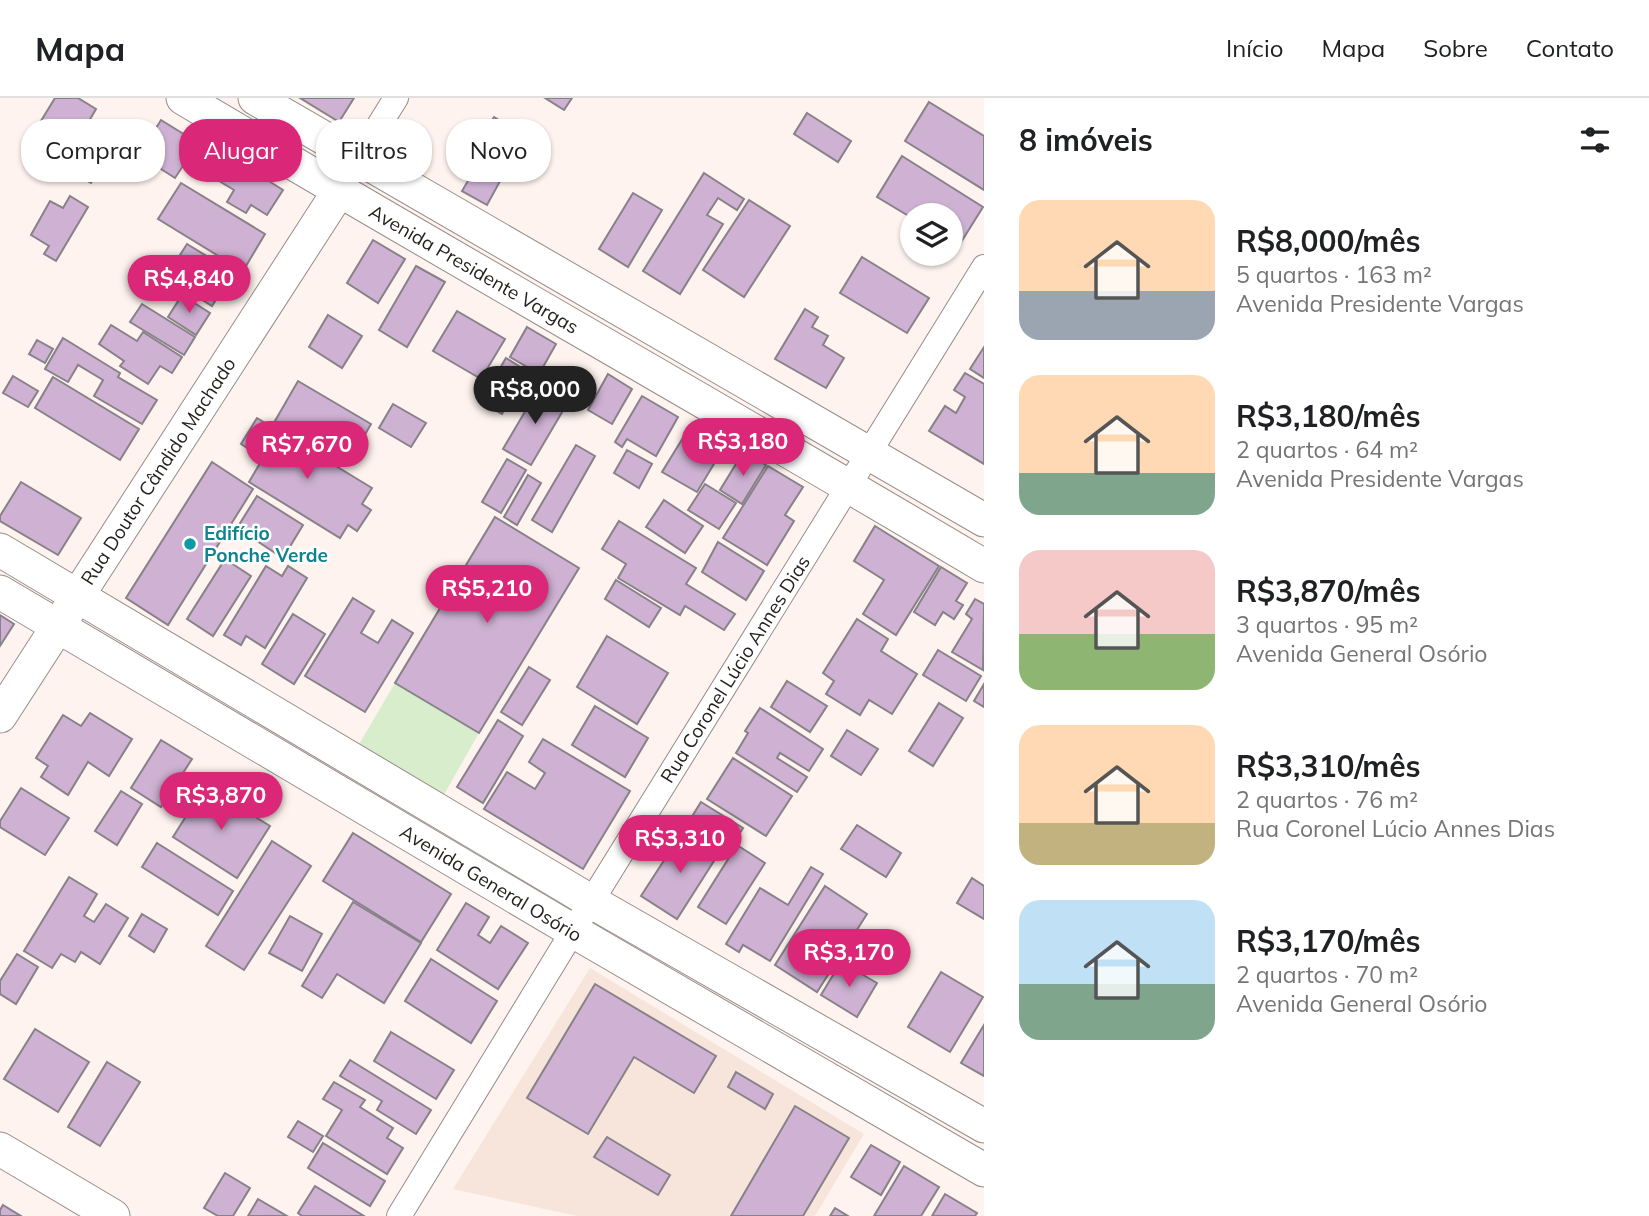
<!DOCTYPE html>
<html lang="pt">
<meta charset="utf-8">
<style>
body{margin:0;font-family:Mulish,sans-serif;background:#f6f6f6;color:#202124;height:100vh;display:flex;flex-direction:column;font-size:26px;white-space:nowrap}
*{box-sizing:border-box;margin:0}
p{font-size:23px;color:#757577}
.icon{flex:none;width:38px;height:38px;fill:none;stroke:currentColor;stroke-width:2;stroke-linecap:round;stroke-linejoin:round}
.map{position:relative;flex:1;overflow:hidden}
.panel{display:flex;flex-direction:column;background:#fff;width:665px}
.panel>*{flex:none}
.banner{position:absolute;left:21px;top:21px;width:665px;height:63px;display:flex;gap:14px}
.buttons{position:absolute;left:900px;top:105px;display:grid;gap:14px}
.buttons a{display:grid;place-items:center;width:63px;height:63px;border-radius:50%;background:#fff;box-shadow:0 2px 5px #0004;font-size:35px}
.price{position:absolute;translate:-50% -60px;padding:0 16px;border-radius:24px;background:#db2777;color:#fff;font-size:23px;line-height:46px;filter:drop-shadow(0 2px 4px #0008)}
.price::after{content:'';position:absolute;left:50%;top:42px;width:21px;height:16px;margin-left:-10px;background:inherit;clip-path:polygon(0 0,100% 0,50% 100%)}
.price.selected{background:#222;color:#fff}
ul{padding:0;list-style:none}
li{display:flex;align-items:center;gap:21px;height:175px;padding:0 35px}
li span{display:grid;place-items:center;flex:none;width:196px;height:140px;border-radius:21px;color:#555}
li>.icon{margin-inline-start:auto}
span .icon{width:84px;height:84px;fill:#fffc;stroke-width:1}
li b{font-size:30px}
h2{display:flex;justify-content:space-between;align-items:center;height:84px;padding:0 35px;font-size:30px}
.tag{padding:0 24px;border-radius:28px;background:#fff;box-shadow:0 2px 5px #0004;font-size:24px;line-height:63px}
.tag.selected{background:#db2777;color:#fff}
header{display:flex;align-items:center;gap:42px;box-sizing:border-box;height:98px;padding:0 35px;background:#fff;border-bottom:2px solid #e0e0e0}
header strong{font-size:33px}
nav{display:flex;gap:38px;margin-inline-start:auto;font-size:24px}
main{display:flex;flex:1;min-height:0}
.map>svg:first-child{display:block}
.built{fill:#f7e5dc}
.green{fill:#d8edcb}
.building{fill:#ceb1d3;stroke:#878188;stroke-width:2}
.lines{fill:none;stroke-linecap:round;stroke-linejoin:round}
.street-casing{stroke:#968c88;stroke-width:26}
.secondary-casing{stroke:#968c88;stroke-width:35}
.street{stroke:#fff;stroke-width:24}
.secondary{stroke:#fff;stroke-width:33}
.culture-dot{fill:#0f9aa8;stroke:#fff;stroke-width:2.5}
.labels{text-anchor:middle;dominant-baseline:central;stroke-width:5;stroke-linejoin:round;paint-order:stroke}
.street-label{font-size:19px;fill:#25211f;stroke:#fff}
.culture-label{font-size:19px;font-weight:bold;fill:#0d838f;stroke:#fff;text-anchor:start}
</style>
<header>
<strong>Mapa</strong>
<nav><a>Início</a><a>Mapa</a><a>Sobre</a><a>Contato</a></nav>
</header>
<main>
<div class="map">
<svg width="984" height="1118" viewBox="0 0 984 1118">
<rect width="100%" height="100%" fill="#fef3ee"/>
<!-- built -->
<polygon class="built" points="590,870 864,1036 815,1118 577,1118 453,1091"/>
<!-- green -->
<polygon class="green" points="395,585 479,635 442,700 358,648"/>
<!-- building -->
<g class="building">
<polygon points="55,0 78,0 96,11 89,23 118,41 91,85 68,72 64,79 22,54"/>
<polygon points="300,0 354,0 339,24"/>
<polygon points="545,0 572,0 564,12"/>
<polygon points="929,4 984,38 984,92 905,43"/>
<polygon points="807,15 851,43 838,64 794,36"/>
<polygon points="494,19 542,48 530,69 481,40"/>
<polygon points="161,22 198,45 175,80 139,57"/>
<polygon points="487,50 511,63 487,107 462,93"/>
<polygon points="223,54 283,92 267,117 251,107 246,115 227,104 234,92 209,77"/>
<polygon points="902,58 983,109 958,149 950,144 950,117 912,117 912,120 877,99"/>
<polygon points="704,75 744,101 737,112 718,100 707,117 723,126 680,196 643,173"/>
<polygon points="181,85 265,136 243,173 158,121"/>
<polygon points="633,95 662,112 628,169 599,151"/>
<polygon points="70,98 88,109 56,163 44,156 49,148 31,137 50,103 63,110"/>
<polygon points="749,102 790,128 744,199 703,172"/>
<polygon points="373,142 405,161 378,205 347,185"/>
<polygon points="187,146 233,174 212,208 166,179"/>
<polygon points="862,159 929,200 907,235 840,195"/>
<polygon points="416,168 445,184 407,249 379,232"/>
<polygon points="182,197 210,215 196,237 168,219"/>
<polygon points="142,206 195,239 184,257 130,224"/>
<polygon points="805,211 818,219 812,229 828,238 823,247 844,260 826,290 775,261"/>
<polygon points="457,213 505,241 481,281 433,253"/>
<polygon points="328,217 362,238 342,270 309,249"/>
<polygon points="111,227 137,243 143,234 182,259 172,275 160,268 148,286 120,268 124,263 99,246"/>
<polygon points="527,229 556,246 539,276 510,259"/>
<polygon points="63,240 120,275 118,279 157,302 142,326 94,298 103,282 78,267 68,284 45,271"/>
<polygon points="37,242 53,251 45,265 29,256"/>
<polygon points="984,249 984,280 970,271"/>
<polygon points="506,260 527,273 502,316 480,304"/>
<polygon points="965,275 984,286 984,366 929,333 945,308 956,315 965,299 954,292"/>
<polygon points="608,276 632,291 612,326 588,312"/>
<polygon points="13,278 38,293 28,309 3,295"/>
<polygon points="53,279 139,331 120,362 35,310"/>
<polygon points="298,283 371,326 348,366 275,323"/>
<polygon points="540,288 568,304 531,367 503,351"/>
<polygon points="642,298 678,319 656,358 627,341 622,349 615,344"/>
<polygon points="393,306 426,325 411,349 379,330"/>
<polygon points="257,320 372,390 362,406 371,412 357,433 348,427 340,440 249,384 263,360 241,346"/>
<polygon points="686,335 720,356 697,394 662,374"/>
<polygon points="576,347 595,358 552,434 532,422"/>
<polygon points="627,352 652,366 639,390 614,375"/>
<polygon points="744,353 766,367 742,406 720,392"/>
<polygon points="507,361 526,372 501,415 482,404"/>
<polygon points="212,364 253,391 168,527 126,500"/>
<polygon points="768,368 803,389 785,417 794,423 767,467 723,440"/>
<polygon points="528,377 541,385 517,427 504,419"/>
<polygon points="21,384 81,420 58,457 0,423 0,418"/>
<polygon points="705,386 736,405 719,431 688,412"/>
<polygon points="257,398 303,427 283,460 237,430"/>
<polygon points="664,402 703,428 685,455 646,429"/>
<polygon points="495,419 579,470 479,635 395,585"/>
<polygon points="619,423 696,470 686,486 735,516 724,532 685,508 680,517 618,480 626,466 602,451"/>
<polygon points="875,428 939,468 896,537 863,516 884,482 854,463"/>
<polygon points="718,444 764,473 746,502 702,474"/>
<polygon points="225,461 251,478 213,538 187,521"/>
<polygon points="266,468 282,478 288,468 307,480 265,550 246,538 241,547 224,537"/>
<polygon points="941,469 967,485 956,503 963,507 954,521 943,514 935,527 914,514"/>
<polygon points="616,482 661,510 649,529 605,501"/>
<polygon points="353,500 374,513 361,535 378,545 392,522 413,535 365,614 305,578"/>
<polygon points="975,501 984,506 983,572 952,554 972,521 966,516"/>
<polygon points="293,516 325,536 294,586 262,566"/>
<polygon points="0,517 14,526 0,548"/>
<polygon points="857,521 888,541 881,553 917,576 892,616 869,602 860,617 826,596 834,583 823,575"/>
<polygon points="607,538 668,575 637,626 577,589"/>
<polygon points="938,552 981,578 966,603 923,577"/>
<polygon points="529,569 550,582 522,627 501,614"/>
<polygon points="787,583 827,608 810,634 771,609"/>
<polygon points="984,586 984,609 974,603"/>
<polygon points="939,605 963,620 933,668 909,653"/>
<polygon points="595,608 648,640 625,679 572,647"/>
<polygon points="760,610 823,651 809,673 780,655 777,660 807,679 797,694 736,655 748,635 745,633"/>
<polygon points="90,615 132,641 109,678 88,664 68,697 41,679 48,668 36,660 63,617 81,628"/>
<polygon points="498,622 523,638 483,705 457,689"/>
<polygon points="847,632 878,651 861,677 831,658"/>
<polygon points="543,641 630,693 583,771 484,711 507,674 535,691 545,675 529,664"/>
<polygon points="161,642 192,661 161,709 131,690"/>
<polygon points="733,660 792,698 766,738 707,701"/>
<polygon points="205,688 270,728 237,780 173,739"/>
<polygon points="21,690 69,720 45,757 0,729 0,723"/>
<polygon points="121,693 142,706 117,747 95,733"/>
<polygon points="701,704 743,730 729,752 688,725"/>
<polygon points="857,727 901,755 886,779 841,751"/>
<polygon points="683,733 719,755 677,821 641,798"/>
<polygon points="353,735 451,796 421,844 323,783"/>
<polygon points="272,743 311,768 244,872 206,848"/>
<polygon points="157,745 233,793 218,817 142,769"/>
<polygon points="737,747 765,765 726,826 698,809"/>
<polygon points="811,769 823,776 770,863 743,847 739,854 726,846 760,790 788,807"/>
<polygon points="69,779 97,796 84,818 94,824 106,806 128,820 100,866 81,854 75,864 61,856 52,870 24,853"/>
<polygon points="972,780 984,788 984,821 957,805"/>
<polygon points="825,788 867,816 817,894 775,867"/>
<polygon points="353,804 421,845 384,905 337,876 322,900 302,888"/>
<polygon points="466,805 489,819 478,837 490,845 501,828 528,845 498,891 437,852"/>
<polygon points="142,816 167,831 154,854 129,838"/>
<polygon points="290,818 322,836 302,873 269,855"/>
<polygon points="17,856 38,869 16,906 0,896 0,883"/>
<polygon points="431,861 497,903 471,945 405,903"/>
<polygon points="841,864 877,885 857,919 821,897"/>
<polygon points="941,874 983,899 950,954 908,929"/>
<polygon points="595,886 716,958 694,995 634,959 588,1036 527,1000"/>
<polygon points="984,927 984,978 961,965"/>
<polygon points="35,931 89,964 58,1014 4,981"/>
<polygon points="391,934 454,972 436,1001 374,963"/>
<polygon points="350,962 431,1012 416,1036 377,1012 382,1003 340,978"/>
<polygon points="107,964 140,984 100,1048 68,1029"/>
<polygon points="736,974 773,996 765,1011 728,989"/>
<polygon points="334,984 365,1002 360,1009 393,1030 387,1040 403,1050 387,1076 326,1038 342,1012 323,1001"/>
<polygon points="795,1008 849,1040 803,1118 731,1118"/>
<polygon points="298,1023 323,1038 313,1054 288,1039"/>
<polygon points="607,1039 670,1077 658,1097 594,1059"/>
<polygon points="323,1045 385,1083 370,1108 308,1070"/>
<polygon points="871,1047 900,1064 881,1097 851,1079"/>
<polygon points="904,1068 939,1089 921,1118 874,1118"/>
<polygon points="225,1075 250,1090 233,1118 218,1118 204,1110"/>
<polygon points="315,1088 364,1118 302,1118 298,1115"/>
<polygon points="945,1096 977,1115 975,1118 932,1118"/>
<polygon points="258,1101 287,1118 248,1118"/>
<polygon points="3,1107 21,1118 0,1118 0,1112"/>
<polygon points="835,1110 848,1118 830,1118"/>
</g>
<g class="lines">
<defs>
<g id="street">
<polyline points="358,61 396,0"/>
<polyline points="399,1118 573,833 984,169"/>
</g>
<g id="secondary">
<path d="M183 0C448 158 718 310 984 468"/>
<polyline points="255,0 984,422"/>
<polyline points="0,452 592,804 984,1028"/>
<polyline points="0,494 573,833 984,1072"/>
<polyline points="0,618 339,93"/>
<polyline points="0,1051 113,1118"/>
</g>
</defs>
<!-- street casing -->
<use href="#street" class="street-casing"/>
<!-- secondary casing -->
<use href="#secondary" class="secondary-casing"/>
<!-- street -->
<use href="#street" class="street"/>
<!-- secondary -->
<use href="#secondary" class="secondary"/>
</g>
<!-- markers -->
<circle class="culture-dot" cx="190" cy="446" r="7"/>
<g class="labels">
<!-- street labels -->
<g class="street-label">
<text transform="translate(474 171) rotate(30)">Avenida Presidente Vargas</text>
<text transform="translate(158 373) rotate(-57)">Rua Doutor Cândido Machado</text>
<text transform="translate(735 571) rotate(-58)">Rua Coronel Lúcio Annes Dias</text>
<text transform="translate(491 785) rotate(31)">Avenida General Osório</text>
</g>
<!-- culture labels -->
<g class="culture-label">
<text x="204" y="435">Edifício<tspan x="204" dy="22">Ponche Verde</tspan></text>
</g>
</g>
</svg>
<div class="buttons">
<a><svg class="icon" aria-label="layers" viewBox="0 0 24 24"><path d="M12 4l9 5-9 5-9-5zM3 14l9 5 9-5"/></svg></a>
</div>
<b class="price" style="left:189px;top:217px">R$4,840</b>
<b class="price selected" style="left:535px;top:328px">R$8,000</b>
<b class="price" style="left:743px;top:380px">R$3,180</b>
<b class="price" style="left:307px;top:383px">R$7,670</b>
<b class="price" style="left:487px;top:527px">R$5,210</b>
<b class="price" style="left:221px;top:734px">R$3,870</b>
<b class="price" style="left:680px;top:777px">R$3,310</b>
<b class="price" style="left:849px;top:891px">R$3,170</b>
<div class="banner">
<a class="tag">Comprar</a>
<a class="tag selected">Alugar</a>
<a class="tag">Filtros</a>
<a class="tag">Novo</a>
</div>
</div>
<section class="panel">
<h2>8 imóveis<svg class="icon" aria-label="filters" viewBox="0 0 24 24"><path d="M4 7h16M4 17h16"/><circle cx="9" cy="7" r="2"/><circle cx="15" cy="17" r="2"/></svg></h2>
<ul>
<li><span style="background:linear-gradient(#ffd9b3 65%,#9aa5b1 0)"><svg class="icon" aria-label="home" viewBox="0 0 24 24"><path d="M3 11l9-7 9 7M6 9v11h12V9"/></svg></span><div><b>R$8,000/mês</b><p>5 quartos · 163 m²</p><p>Avenida Presidente Vargas</p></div></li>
<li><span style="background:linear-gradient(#ffd9b3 70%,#7fa58c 0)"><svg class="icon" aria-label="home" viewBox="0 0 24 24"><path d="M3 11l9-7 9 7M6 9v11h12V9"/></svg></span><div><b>R$3,180/mês</b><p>2 quartos · 64 m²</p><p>Avenida Presidente Vargas</p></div></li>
<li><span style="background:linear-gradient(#f6c9c9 60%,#8fb573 0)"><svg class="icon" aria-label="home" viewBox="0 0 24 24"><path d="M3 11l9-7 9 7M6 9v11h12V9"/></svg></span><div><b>R$3,870/mês</b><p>3 quartos · 95 m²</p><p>Avenida General Osório</p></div></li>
<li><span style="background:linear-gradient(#ffd9b3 70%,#c2b280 0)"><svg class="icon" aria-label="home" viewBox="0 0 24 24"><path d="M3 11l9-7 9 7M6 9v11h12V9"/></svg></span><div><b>R$3,310/mês</b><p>2 quartos · 76 m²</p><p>Rua Coronel Lúcio Annes Dias</p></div></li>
<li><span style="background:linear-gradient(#bfe0f5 60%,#7fa58c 0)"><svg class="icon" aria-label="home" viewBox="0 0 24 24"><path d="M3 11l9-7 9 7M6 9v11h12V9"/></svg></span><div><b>R$3,170/mês</b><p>2 quartos · 70 m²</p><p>Avenida General Osório</p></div></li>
</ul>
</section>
</main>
